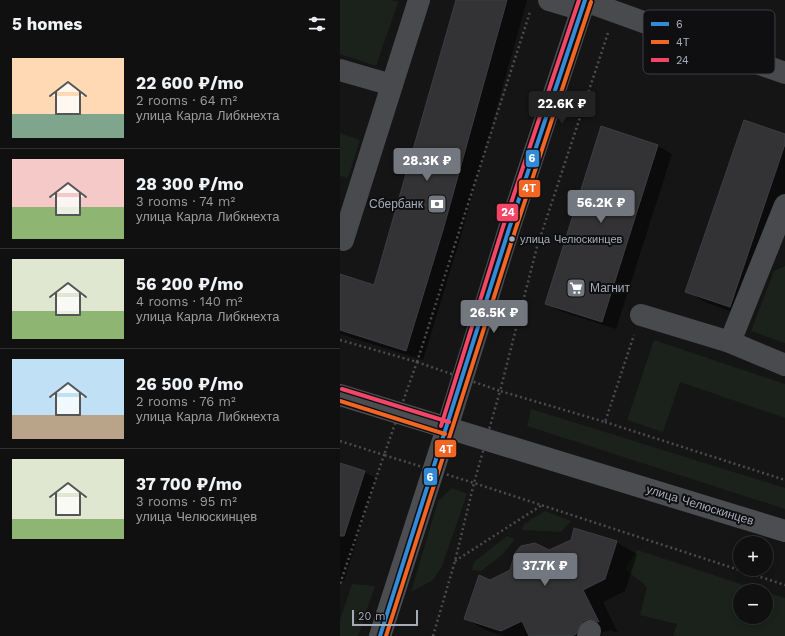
<!DOCTYPE html>
<meta charset="utf-8">
<style>
body{margin:0;font-family:"Work Sans",sans-serif;background:#1e1e1e;color:#f1f3f6;height:100vh;display:flex;flex-direction:column;font-size:15px;white-space:nowrap}
*{box-sizing:border-box;margin:0}
p{font-size:13px;color:#9c9d9f}
.icon{flex:none;width:22px;height:22px;fill:none;stroke:currentColor;stroke-width:2;stroke-linecap:round;stroke-linejoin:round}
.map{position:relative;flex:1;overflow:hidden}
.side{display:flex;flex-direction:column;background:#101010;width:340px}
.side>*{flex:none}
.tools{position:absolute;left:393px;top:536px;display:grid;gap:8px}
.tools a{display:grid;place-items:center;width:40px;height:40px;border-radius:50%;background:#101010;box-shadow:0 2px 6px #0003,0 0 0 1px #303030;font-size:20px}
.scale{position:absolute;left:12px;bottom:10px;width:66px;box-sizing:border-box;padding-left:4px;border:2px solid #a5acb8;border-top:0;font-size:11px;line-height:14px;white-space:nowrap;color:#a5acb8;-webkit-text-stroke:3px #0f0f11;paint-order:stroke}
.price{position:absolute;translate:-50% -34px;padding:0 9px;border-radius:4px;background:#73777f;color:#fff;font-size:13px;line-height:26px;filter:drop-shadow(0 1px 2px #0008)}
.price::after{content:'';position:absolute;left:50%;top:24px;width:12px;height:9px;margin-left:-6px;background:inherit;clip-path:polygon(0 0,100% 0,50% 100%)}
.price.current{background:#222;color:#fff}
ul{padding:0;list-style:none}
li{display:flex;align-items:center;gap:12px;height:100px;padding:0 12px}
li+li{border-top:1px solid #303030}
li span{display:grid;place-items:center;flex:none;width:112px;height:80px;border-radius:0px;color:#555}
li>.icon{margin-inline-start:auto}
span .icon{width:48px;height:48px;fill:#fffc;stroke-width:1}
li b{font-size:17px}
h2{display:flex;justify-content:space-between;align-items:center;height:48px;padding:0 12px;font-size:17px}
main{display:flex;flex:1;min-height:0}
.map>svg:first-child{display:block}
.green{fill:#1b221b}
.shadow{fill:#0007}
.building{fill:#333335;stroke:#3d3e42}
.lines{fill:none;stroke-linecap:round;stroke-linejoin:round}
.path{stroke:#4b4c50;stroke-width:2.5;stroke-dasharray:2 3;stroke-linecap:butt}
.minor{stroke:#494a4e;stroke-width:22}
.major{stroke:#4c4d50;stroke-width:22}
.bus-1-casing{stroke:#0f0f11;stroke-width:7}
.bus-2-casing{stroke:#0f0f11;stroke-width:7}
.bus-3-casing{stroke:#0f0f11;stroke-width:7}
.bus-1{stroke:#338bd7;stroke-width:4}
.bus-2{stroke:#f26522;stroke-width:4}
.bus-3{stroke:#f34667;stroke-width:4}
.bus-dot{fill:#a5acb8;stroke:#0f0f11;stroke-width:1.5}
.labels{text-anchor:middle;dominant-baseline:central;stroke-width:4;stroke-linejoin:round;paint-order:stroke}
.bus-label{font-size:11px;fill:#a5acb8;stroke:#0f0f11;text-anchor:start}
.poi-label{font-size:12px;fill:#a5acb8;stroke:#0f0f11;text-anchor:end}
.street-label{font-size:12px;fill:#a5acb8;stroke:#0f0f11}
.key{fill:#0f0f11;stroke:#3c3e43;stroke-width:1}
.key-label{font-size:11px;fill:#a5acb8}
.line-badge{stroke:#0f0f11;stroke-width:1.5}
.badge-label{font-size:11px;text-anchor:middle;font-weight:bold;fill:#fff}
</style>
<main>
<section class="side">
<h2>5 homes<svg class="icon" aria-label="filters" viewBox="0 0 24 24"><path d="M4 7h16M4 17h16"/><circle cx="9" cy="7" r="2"/><circle cx="15" cy="17" r="2"/></svg></h2>
<ul>
<li><span style="background:linear-gradient(#ffd9b3 70%,#7fa58c 0)"><svg class="icon" aria-label="home" viewBox="0 0 24 24"><path d="M3 11l9-7 9 7M6 9v11h12V9"/></svg></span><div><b>22 600 ₽/mo</b><p>2 rooms · 64 m²</p><p>улица Карла Либкнехта</p></div></li>
<li><span style="background:linear-gradient(#f6c9c9 60%,#8fb573 0)"><svg class="icon" aria-label="home" viewBox="0 0 24 24"><path d="M3 11l9-7 9 7M6 9v11h12V9"/></svg></span><div><b>28 300 ₽/mo</b><p>3 rooms · 74 m²</p><p>улица Карла Либкнехта</p></div></li>
<li><span style="background:linear-gradient(#dfe7d0 65%,#8fb573 0)"><svg class="icon" aria-label="home" viewBox="0 0 24 24"><path d="M3 11l9-7 9 7M6 9v11h12V9"/></svg></span><div><b>56 200 ₽/mo</b><p>4 rooms · 140 m²</p><p>улица Карла Либкнехта</p></div></li>
<li><span style="background:linear-gradient(#bfe0f5 70%,#b9a48a 0)"><svg class="icon" aria-label="home" viewBox="0 0 24 24"><path d="M3 11l9-7 9 7M6 9v11h12V9"/></svg></span><div><b>26 500 ₽/mo</b><p>2 rooms · 76 m²</p><p>улица Карла Либкнехта</p></div></li>
<li><span style="background:linear-gradient(#dfe7d0 75%,#8fb573 0)"><svg class="icon" aria-label="home" viewBox="0 0 24 24"><path d="M3 11l9-7 9 7M6 9v11h12V9"/></svg></span><div><b>37 700 ₽/mo</b><p>3 rooms · 95 m²</p><p>улица Челюскинцев</p></div></li>
</ul>
</section>
<div class="map">
<svg width="445" height="636" viewBox="0 0 445 636">
<rect width="100%" height="100%" fill="#151515"/>
<!-- green -->
<g class="green">
<polygon points="0,0 51,0 58,2 36,66 0,54"/>
<polygon points="0,133 20,140 8,178 0,176"/>
<polygon points="445,266 445,343 411,331 434,271"/>
<polygon points="314,340 445,384 445,418 340,382 323,432 287,420"/>
<polygon points="191,409 445,488 445,509 187,426"/>
<polygon points="112,488 127,494 102,566 93,580 71,592 98,501"/>
<polygon points="205,511 231,521 221,532 182,530 184,524"/>
<polygon points="167,536 175,539 162,555 141,571 132,570 134,562"/>
<polygon points="297,550 422,591 400,591 400,617 426,617 426,592 445,598 445,636 333,636 337,624 300,615 307,587 285,569"/>
<polygon points="12,584 35,586 18,636 0,636 0,620"/>
</g>
<!-- shadow -->
<g class="shadow">
<polygon points="116,0 187,0 120,239 83,360 0,334 0,275 35,286"/>
<polygon points="262,128 318,146 332,154 276,329 220,311 206,303"/>
<polygon points="445,135 445,216 410,318 367,303 346,291"/>
<polygon points="0,464 24,472 36,478 4,581 1,580 0,583"/>
<polygon points="276,542 297,554 285,591 263,602 278,633 270,630 263,632 261,636 163,636 146,630 125,619 150,581 209,551"/>
</g>
<!-- building -->
<g class="building">
<polygon points="116,0 167,0 103,230 66,351 0,330 0,274 34,285"/>
<polygon points="404,120 445,134 445,144 390,307 345,292"/>
<polygon points="261,126 318,145 262,322 205,304"/>
<polygon points="0,463 25,471 4,536 0,536"/>
<polygon points="234,528 277,541 265,579 243,590 259,622 249,619 243,621 236,634 232,636 189,636 182,621 161,631 124,619 139,575 150,580 170,570 175,553 181,546 195,543 209,550 231,540"/>
</g>
<g class="lines">
<!-- path -->
<g class="path">
<polyline points="268,33 197,247 160,391 265,422 294,335"/>
<polyline points="0,340 77,362 190,12"/>
<polygon points="77,362 160,391 134,483 44,455"/>
<polyline points="265,422 445,480"/>
<polyline points="0,441 44,455 0,584"/>
<polyline points="115,561 202,505"/>
<polyline points="93,636 115,561 134,483 445,585"/>
</g>
<!-- minor -->
<g class="minor">
<polyline points="209,0 242,10"/>
<polyline points="245,1 445,73"/>
<polyline points="0,70 52,85 79,0"/>
<polyline points="0,239 3,240 52,85"/>
<polyline points="301,315 390,342 445,365"/>
<polyline points="390,342 445,205"/>
<polyline points="107,428 169,229 245,0"/>
<polyline points="248,636 250,631"/>
</g>
<!-- major -->
<g class="major">
<polyline points="0,395 445,531"/>
<polyline points="40,636 107,428"/>
</g>
<defs>
<polyline id="bus-1" points="40,636 169,229 245,0"/>
<g id="bus-2">
<polyline points="0,401 105,434"/>
<polyline points="46,636 175,231 251,2"/>
</g>
<g id="bus-3">
<polyline points="2,389 109,422"/>
<polyline points="101,426 163,227 239,0"/>
</g>
</defs>
<!-- bus-1 casing -->
<use href="#bus-1" class="bus-1-casing"/>
<!-- bus-2 casing -->
<use href="#bus-2" class="bus-2-casing"/>
<!-- bus-3 casing -->
<use href="#bus-3" class="bus-3-casing"/>
<!-- bus-1 -->
<use href="#bus-1" class="bus-1"/>
<!-- bus-2 -->
<use href="#bus-2" class="bus-2"/>
<!-- bus-3 -->
<use href="#bus-3" class="bus-3"/>
</g>
<!-- icons -->
<defs>
<symbol id="bank-square" viewBox="-11 -11 22 22"><rect x="-9" y="-9" width="18" height="18" rx="4" fill="#73777f" stroke="#0f0f11"/><path d="M-6-4H6V4H-6ZM0-2.3a2.3 2.3 0 1 0 0 4.6a2.3 2.3 0 1 0 0-4.6Z" fill="#fff"/></symbol>
<symbol id="supermarket-square" viewBox="-11 -11 22 22"><rect x="-9" y="-9" width="18" height="18" rx="4" fill="#73777f" stroke="#0f0f11"/><path d="M-6-5.5h2.5l.6 2H6L4.5 2H-2.5L-4.4-4H-6ZM-1.5 3.2a1.3 1.3 0 1 0 .1 0ZM3 3.2a1.3 1.3 0 1 0 .1 0Z" fill="#fff"/></symbol>
</defs>
<g fill-rule="evenodd">
<use href="#bank-square" x="86" y="193" width="22" height="22"/>
<use href="#supermarket-square" x="225" y="277" width="22" height="22"/>
</g>
<!-- markers -->
<circle class="bus-dot" cx="172" cy="239" r="3.5"/>
<g class="labels">
<!-- bus labels -->
<g class="bus-label">
<text x="180" y="239">улица Челюскинцев</text>
</g>
<!-- poi labels -->
<g class="poi-label">
<text x="83" y="204">Сбербанк</text>
<text x="250" y="288" text-anchor="start">Магнит</text>
</g>
<!-- street labels -->
<g class="street-label">
<text transform="translate(360 505) rotate(17)">улица Челюскинцев</text>
</g>
</g>
<!-- legend -->
<rect x="303" y="10" width="132" height="64" rx="6" class="key"/>
<rect x="311" y="22" width="18" height="4" fill="#338bd7"/>
<rect x="311" y="40" width="18" height="4" fill="#f26522"/>
<rect x="311" y="58" width="18" height="4" fill="#f34667"/>
<g class="key-label">
<text x="336" y="28">6</text>
<text x="336" y="46">4Т</text>
<text x="336" y="64">24</text>
</g>
<g class="line-badge">
<rect x="185" y="149" width="15" height="19" rx="4" fill="#338bd7"/>
<rect x="178" y="179" width="23" height="19" rx="4" fill="#f26522"/>
<rect x="156" y="203" width="23" height="19" rx="4" fill="#f34667"/>
<rect x="94" y="439" width="23" height="19" rx="4" fill="#f26522"/>
<rect x="83" y="467" width="15" height="19" rx="4" fill="#338bd7"/>
</g>
<g class="badge-label">
<text x="192" y="162">6</text>
<text x="189" y="192">4Т</text>
<text x="168" y="216">24</text>
<text x="106" y="453">4Т</text>
<text x="90" y="481">6</text>
</g>
</svg>
<div class="tools">
<a>+</a>
<a>−</a>
</div>
<div class="scale">20 m</div>
<b class="price current" style="left:222px;top:125px">22.6K ₽</b>
<b class="price" style="left:87px;top:182px">28.3K ₽</b>
<b class="price" style="left:261px;top:224px">56.2K ₽</b>
<b class="price" style="left:154px;top:334px">26.5K ₽</b>
<b class="price" style="left:205px;top:587px">37.7K ₽</b>
</div>
</main>
